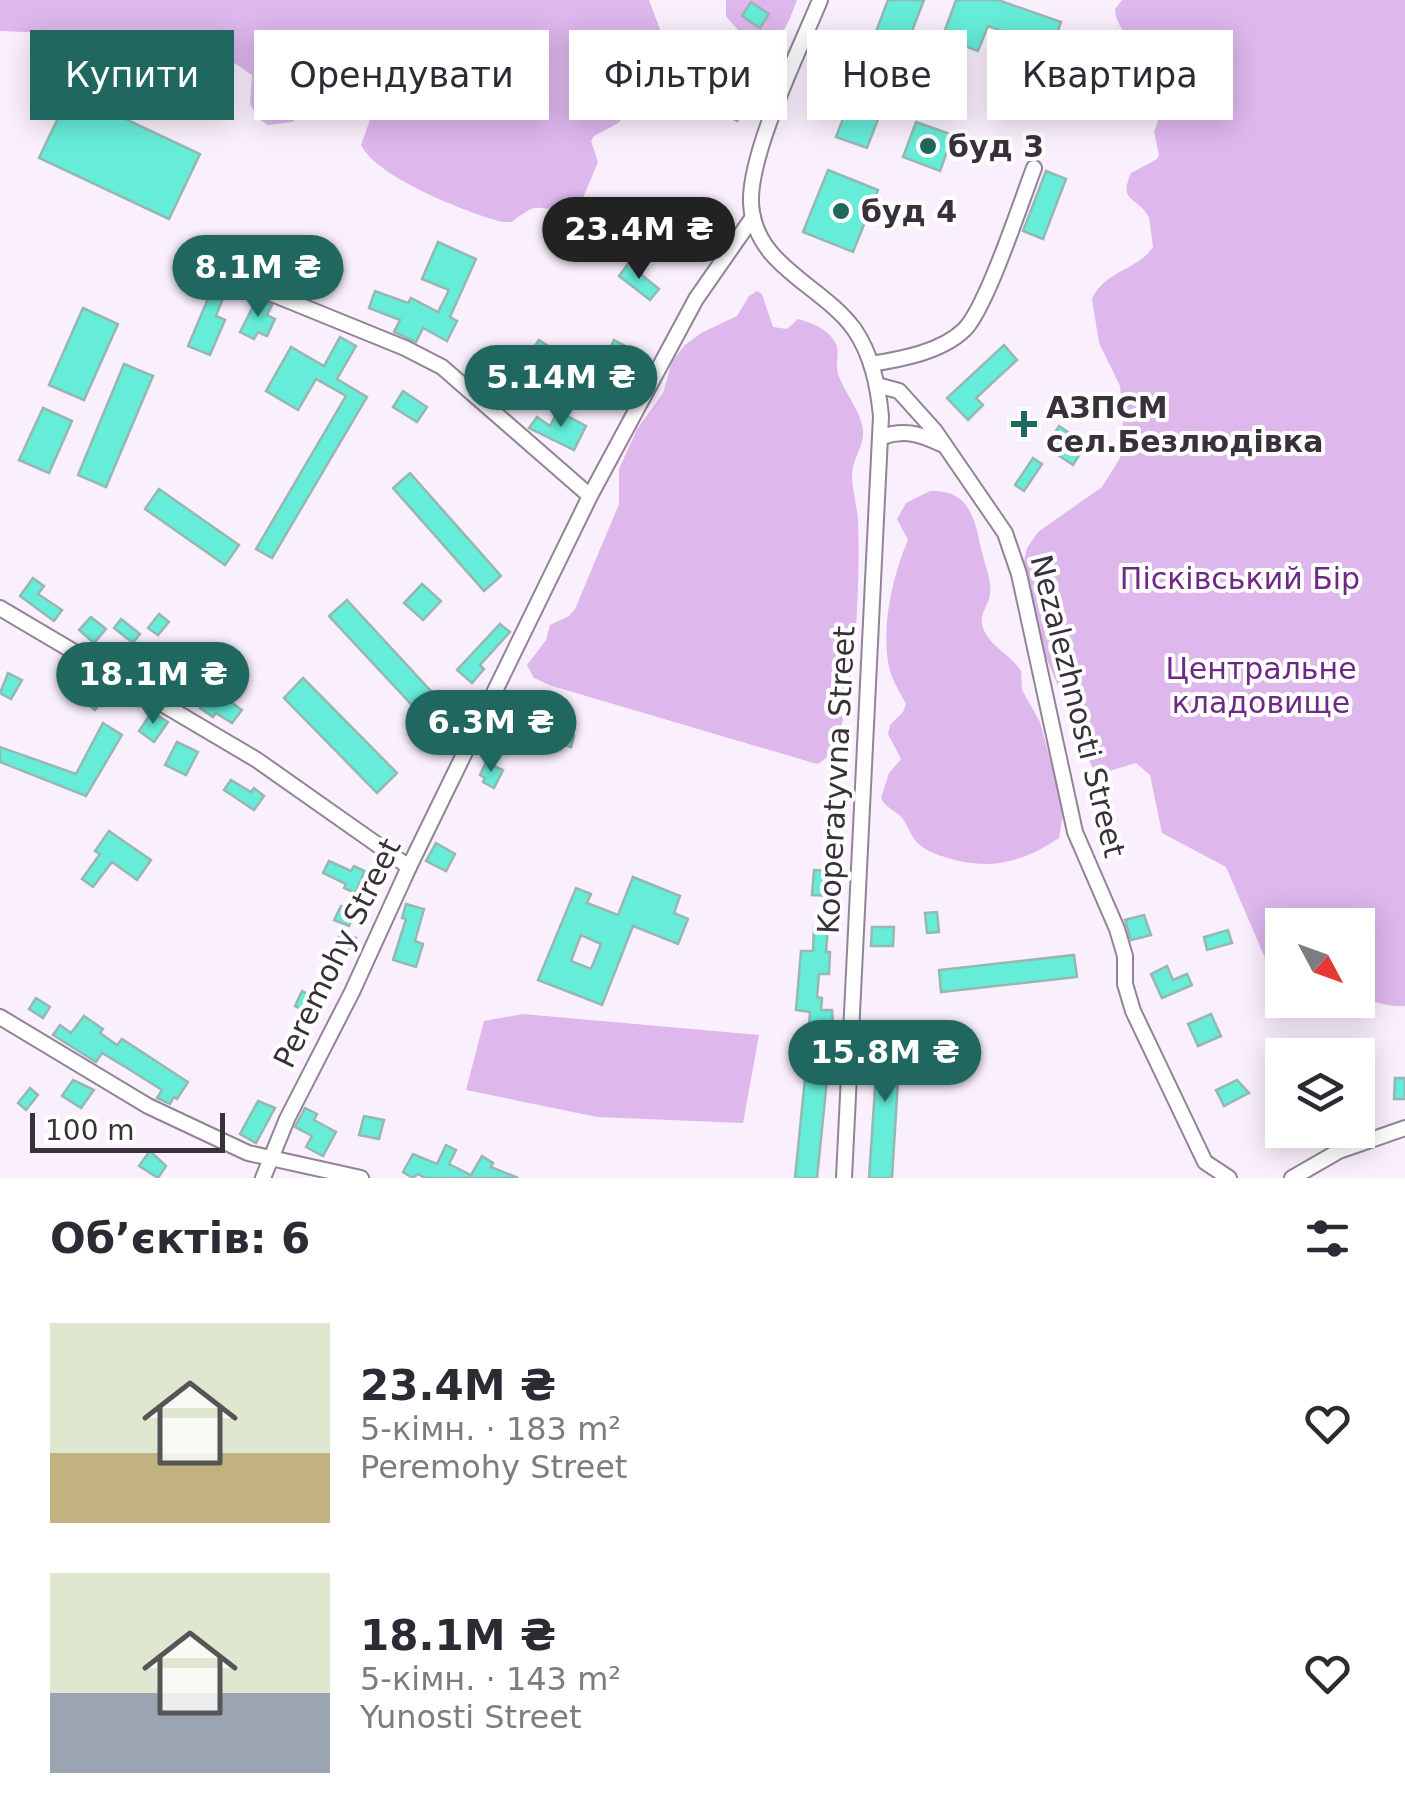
<!DOCTYPE html>
<html lang="uk">
<meta charset="utf-8">
<style>
body{margin:0;font-family:"DejaVu Sans",sans-serif;background:#f7f7f7;color:#2b2b33;height:100vh;display:flex;flex-direction:column;font-size:38px;white-space:nowrap}
*{box-sizing:border-box;margin:0}
p{font-size:32px;color:#7c7c81}
.icon{flex:none;width:55px;height:55px;fill:none;stroke:currentColor;stroke-width:2;stroke-linecap:round;stroke-linejoin:round}
.map{position:relative;height:1178px;overflow:hidden}
.details{display:flex;flex-direction:column;background:#fff;flex:1}
.details>*{flex:none}
.guide{position:absolute;left:30px;top:30px;width:1345px;height:90px;display:flex;gap:20px}
.needle{width:65px;rotate:131deg}
.tools{position:absolute;left:1265px;top:908px;display:grid;gap:20px}
.tools a{display:grid;place-items:center;width:110px;height:110px;border-radius:0px;background:#fff;box-shadow:0 5px 25px #0003;font-size:50px}
.scale{position:absolute;left:30px;bottom:25px;width:195px;box-sizing:border-box;padding-left:10px;border:5px solid #38313a;border-top:0;font-size:28px;line-height:35px;white-space:nowrap;color:#38313a;-webkit-text-stroke:8px #fff;paint-order:stroke}
.price{position:absolute;translate:-50% -85px;padding:0 22px;border-radius:35px;background:#20685f;color:#fff;font-size:32px;line-height:65px;filter:drop-shadow(0 2px 5px #0008)}
.price::after{content:'';position:absolute;left:50%;top:60px;width:30px;height:22px;margin-left:-15px;background:inherit;clip-path:polygon(0 0,100% 0,50% 100%)}
.price.on{background:#222;color:#fff}
ul{padding:0;list-style:none}
li{display:flex;align-items:center;gap:30px;height:250px;padding:0 50px}
li span{display:grid;place-items:center;flex:none;width:280px;height:200px;border-radius:0px;color:#555}
li>.icon{margin-inline-start:auto}
span .icon{width:120px;height:120px;fill:#fffc;stroke-width:1}
li b{font-size:42px}
h2{display:flex;justify-content:space-between;align-items:center;height:120px;padding:0 50px;font-size:42px}
.chip{padding:0 35px;border-radius:0px;background:#fff;box-shadow:0 5px 25px #0003;font-size:35px;line-height:90px}
.chip.on{background:#20685f;color:#fff}
.map>svg:first-child{display:block}
.green{fill:#deb7ed}
.building{fill:#65edd9;stroke:#97b7b1;stroke-width:2.5;fill-rule:evenodd}
.lines{fill:none;stroke-linecap:round;stroke-linejoin:round}
.minor-casing{stroke:#938398;stroke-width:18}
.minor{stroke:#fff;stroke-width:14}
.poi-dot{fill:#20685f;stroke:#fff;stroke-width:4}
.labels{text-anchor:middle;dominant-baseline:central;stroke-width:8;stroke-linejoin:round;paint-order:stroke}
.poi-label{font-size:30px;font-weight:bold;fill:#38313a;stroke:#fff;text-anchor:start}
.park-label{font-size:30px;fill:#6d2983;stroke:#fff}
.street-label{font-size:30px;fill:#38313a;stroke:#fff}
</style>
<div class="map">
<svg width="1405" height="1178" viewBox="0 0 1405 1178">
<rect width="100%" height="100%" fill="#faf0fd"/>
<!-- green -->
<g class="green">
<path d="M0 0H649L661 32 655 43 628 53C631 78 661 86 621 107L620 122 594 136 591 141 598 162 583 198 568 210C536 211 540 199 512 222H503C469 214 376 177 361 145L370 120 353 107 321 100 292 122 268 125 259 119 250 104 252 75 233 62 192 48 176 47 164 52 76 34 0 31Z"/>
<path d="M726 0H797C779 50 764 64 726 16Z"/>
<path d="M1122 0H1405V1006C1387 1008 1375 999 1358 1000V925H1282V998L1226 867 1162 833 1150 775 1136 763 1103 773 1092 767 1040 643 1024 561 1027 548 1038 532 1102 487 1120 458 1123 421 1120 386 1099 343 1092 299C1105 270 1137 271 1153 247L1149 217C1137 196 1118 203 1131 173L1157 159 1159 155 1154 132 1170 87C1164 55 1116 42 1115 9Z"/>
<path d="M757 291 762 294 773 327 787 329 798 319C812 323 829 329 836 344 840 352 835 364 838 374 844 392 861 411 863 430 865 445 852 459 852 475 852 490 857 505 858 520 860 562 859 750 817 764L549 685 534 678 527 665 546 640 550 625 569 616 575 609 619 504V469L637 429 663 393 672 361 685 345 701 333 737 316 749 296Z"/>
<path d="M930 491C974 489 975 526 983 556 986 568 992 581 990 594 989 605 980 612 982 624 987 646 1010 653 1021 671L1022 690 1040 722 1060 797 1063 815 1059 838C1023 862 990 871 948 858 938 855 928 852 920 845 911 838 909 828 903 819 896 810 886 809 881 798L889 773 901 759 888 734 890 725 903 712 906 704C900 692 892 681 889 667 881 628 892 577 908 540L897 519 906 503Z"/>
<polygon points="523,1014 759,1035 743,1123 597,1117 466,1090 484,1021"/>
</g>
<!-- building -->
<g class="building">
<polygon points="888,0 924,0 867,148 836,137"/>
<polygon points="956,0 998,0 1061,22 1052,48 988,26 978,51 942,38"/>
<polygon points="751,2 769,14 760,28 742,16"/>
<polygon points="1056,47 1077,54 1061,97 1040,90"/>
<polygon points="737,92 749,99 737,121 725,114 728,109 722,106 728,96 734,99"/>
<polygon points="70,93 200,154 169,219 39,158"/>
<polygon points="916,122 953,135 940,171 903,157"/>
<polygon points="828,170 878,190 853,252 803,232"/>
<polygon points="1046,171 1066,179 1043,239 1023,231"/>
<polygon points="684,205 698,218 688,230 674,218"/>
<polygon points="438,242 476,259 450,317 457,321 447,341 423,328 416,342 394,332 400,320 369,308 375,291 408,303 411,298 438,312 449,290 422,279"/>
<polygon points="628,264 659,289 650,300 619,276"/>
<polygon points="330,266 343,270 337,285 325,281"/>
<polygon points="216,280 228,285 216,316 225,320 210,355 188,346"/>
<polygon points="257,299 272,305 267,315 275,319 267,336 258,332 254,339 240,332"/>
<polygon points="83,308 118,324 84,400 49,385"/>
<polygon points="340,337 356,346 337,379 367,397 272,558 256,549 346,396 316,379 298,410 266,391 291,347 324,366"/>
<polygon points="539,340 559,353 544,374 525,360"/>
<polygon points="614,340 629,348 614,378 599,371"/>
<polygon points="1004,345 1017,360 976,398 983,405 968,420 947,398"/>
<polygon points="124,364 153,376 106,487 78,475"/>
<polygon points="403,391 427,407 417,422 393,407"/>
<polygon points="43,408 72,421 49,473 19,460"/>
<polygon points="558,411 586,426 574,450 529,428 537,417 550,426"/>
<polygon points="1059,426 1086,444 1073,465 1046,447"/>
<polygon points="1033,458 1042,464 1024,491 1015,485"/>
<polygon points="410,473 501,576 484,591 393,488"/>
<polygon points="159,489 239,545 225,565 145,509"/>
<polygon points="33,578 44,586 38,594 62,610 54,621 20,596"/>
<polygon points="422,584 441,601 423,620 404,603"/>
<polygon points="347,600 440,701 423,717 329,616"/>
<polygon points="159,614 169,622 158,635 148,628"/>
<polygon points="91,617 106,629 94,643 79,630"/>
<polygon points="121,619 140,634 133,643 114,628"/>
<polygon points="500,624 510,632 480,665 484,669 472,683 457,670"/>
<polygon points="165,662 182,676 172,689 155,675"/>
<polygon points="8,673 22,680 11,699 0,693"/>
<polygon points="303,678 397,773 377,793 284,698"/>
<polygon points="96,685 107,694 95,710 84,701"/>
<polygon points="210,695 220,703 224,697 242,710 232,723 216,713 213,717 200,708"/>
<polygon points="152,712 168,722 154,742 139,731"/>
<polygon points="506,712 534,720 530,733 502,725"/>
<polygon points="103,723 122,735 86,796 0,762 0,747 76,774"/>
<polygon points="557,730 574,736 571,747 554,741"/>
<polygon points="177,742 198,752 186,775 165,765"/>
<polygon points="486,762 503,770 494,788 483,782 485,778 480,775"/>
<polygon points="231,780 251,792 254,788 264,796 254,810 224,790"/>
<polygon points="109,831 151,860 137,880 112,862 93,887 82,879 100,854 95,851"/>
<polygon points="436,843 455,854 446,871 426,861"/>
<polygon points="329,861 351,871 354,866 365,871 355,893 344,888 346,884 323,873"/>
<polygon points="814,870 830,871 831,896 812,895"/>
<path d="M633 877 680 896 674 913 688 919 678 944 633 926 602 1005 538 980 576 888 591 894 587 903 618 915ZM581 935 601 944 591 969 571 961Z"/>
<polygon points="406,904 424,909 415,941 423,944 416,967 393,960 406,919 402,918"/>
<polygon points="341,906 355,912 349,926 334,920"/>
<polygon points="937,912 939,932 927,933 925,913"/>
<polygon points="1144,915 1151,935 1131,940 1125,920"/>
<polygon points="814,926 828,927 826,952 830,952 829,974 819,974 817,997 822,998 821,1010 832,1010 833,1024 822,1024 821,1038 808,1037 810,1012 796,1010 801,951 813,951"/>
<polygon points="872,927 894,927 893,946 871,946"/>
<polygon points="1228,930 1232,943 1207,950 1204,937"/>
<polygon points="341,932 356,938 349,955 334,949"/>
<polygon points="1074,955 1077,977 941,992 939,970"/>
<polygon points="1167,966 1173,980 1187,974 1192,985 1162,998 1151,974"/>
<polygon points="302,991 320,1000 313,1014 295,1006"/>
<polygon points="36,998 50,1007 43,1018 29,1009"/>
<polygon points="1211,1014 1221,1036 1198,1046 1188,1024"/>
<polygon points="84,1016 103,1029 100,1033 117,1045 122,1039 188,1082 177,1099 174,1097 170,1104 157,1098 162,1090 127,1068 102,1053 96,1062 53,1035 60,1025 71,1033"/>
<polygon points="879,1030 901,1032 892,1178 869,1178"/>
<polygon points="1358,1042 1372,1076 1358,1082"/>
<polygon points="807,1058 829,1060 817,1178 795,1178"/>
<polygon points="1395,1078 1405,1078 1405,1099 1394,1099"/>
<polygon points="73,1080 94,1090 81,1108 62,1096"/>
<polygon points="1237,1080 1249,1093 1224,1106 1216,1090"/>
<polygon points="30,1088 38,1095 26,1110 18,1103"/>
<polygon points="258,1101 275,1108 256,1143 240,1134"/>
<polygon points="305,1108 317,1114 314,1120 336,1132 323,1156 306,1147 312,1136 295,1127"/>
<polygon points="364,1116 384,1120 379,1139 359,1135"/>
<polygon points="446,1145 456,1150 449,1164 471,1175 482,1156 493,1163 491,1167 518,1178 425,1178 418,1174 413,1178 403,1172 413,1154 437,1164"/>
<polygon points="150,1151 166,1166 158,1178 139,1166"/>
</g>
<g class="lines">
<defs>
<g id="minor">
<path d="M820 0C800 49 749 152 751 203 754 266 821 284 854 329 872 355 878 386 881 416L844 1178"/>
<polyline points="250,285 405,348 442,367 590,496"/>
<path d="M871 364C902 359 941 352 964 330 986 309 1021 202 1034 168"/>
<polyline points="877,385 899,391 935,431 1005,533 1019,574 1075,832 1117,929 1125,956 1125,984 1133,1011 1205,1162 1229,1178"/>
<path d="M882 437C904 429 921 434 941 444"/>
<polyline points="0,608 257,760 409,867"/>
<polyline points="0,1017 148,1106 248,1153 361,1178"/>
<polyline points="263,1178 287,1119 352,992 409,867 590,496 696,299 753,217"/>
<polyline points="1292,1178 1339,1151 1405,1128"/>
</g>
</defs>
<!-- minor casing -->
<use href="#minor" class="minor-casing"/>
<!-- minor -->
<use href="#minor" class="minor"/>
</g>
<!-- markers -->
<g class="poi-dot">
<circle cx="928" cy="146" r="10"/>
<circle cx="841" cy="211" r="10"/>
<path d="M1019 409h10v10h10v10h-10v10h-10v-10h-10v-10h10z"/>
</g>
<g class="labels">
<!-- poi labels -->
<g class="poi-label">
<text x="948" y="146">буд 3</text>
<text x="861" y="211">буд 4</text>
<text x="1046" y="407">АЗПСМ<tspan x="1046" dy="34">сел.Безлюдівка</tspan></text>
</g>
<!-- park labels -->
<g class="park-label">
<text x="1240" y="578">Пісківський Бір</text>
<text x="1261" y="668">Центральне<tspan x="1261" dy="34">кладовище</tspan></text>
</g>
<!-- street labels -->
<g class="street-label">
<text transform="translate(1078 706) rotate(76)">Nezalezhnosti Street</text>
<text transform="translate(836 780) rotate(-87)">Kooperatyvna Street</text>
<text transform="translate(337 953) rotate(-64)">Peremohy Street</text>
</g>
</g>
</svg>
<div class="tools">
<a><svg class="needle" viewBox="-14 -14 28 28"><path d="M0-13l5 13h-10z" fill="#e53935"/><path d="M0 13l5-13h-10z" fill="#7c7c81"/></svg></a>
<a><svg class="icon" aria-label="layers" viewBox="0 0 24 24"><path d="M12 4l9 5-9 5-9-5zM3 14l9 5 9-5"/></svg></a>
</div>
<div class="scale">100 m</div>
<b class="price on" style="left:639px;top:282px">23.4M ₴</b>
<b class="price" style="left:258px;top:320px">8.1M ₴</b>
<b class="price" style="left:561px;top:430px">5.14M ₴</b>
<b class="price" style="left:153px;top:727px">18.1M ₴</b>
<b class="price" style="left:491px;top:775px">6.3M ₴</b>
<b class="price" style="left:885px;top:1105px">15.8M ₴</b>
<div class="guide">
<a class="chip on">Купити</a>
<a class="chip">Орендувати</a>
<a class="chip">Фільтри</a>
<a class="chip">Нове</a>
<a class="chip">Квартира</a>
</div>
</div>
<section class="details">
<h2>Об’єктів: 6<svg class="icon" aria-label="filters" viewBox="0 0 24 24"><path d="M4 7h16M4 17h16"/><circle cx="9" cy="7" r="2"/><circle cx="15" cy="17" r="2"/></svg></h2>
<ul>
<li><span style="background:linear-gradient(#dfe7d0 65%,#c2b280 0)"><svg class="icon" aria-label="home" viewBox="0 0 24 24"><path d="M3 11l9-7 9 7M6 9v11h12V9"/></svg></span><div><b>23.4M ₴</b><p>5-кімн. · 183 m²</p><p>Peremohy Street</p></div><svg class="icon" aria-label="heart" viewBox="0 0 24 24"><path d="M12 20l-8-8c-3-5 5-10 8-4 3-6 11-1 8 4z"/></svg></li>
<li><span style="background:linear-gradient(#dfe7d0 60%,#9aa5b1 0)"><svg class="icon" aria-label="home" viewBox="0 0 24 24"><path d="M3 11l9-7 9 7M6 9v11h12V9"/></svg></span><div><b>18.1M ₴</b><p>5-кімн. · 143 m²</p><p>Yunosti Street</p></div><svg class="icon" aria-label="heart" viewBox="0 0 24 24"><path d="M12 20l-8-8c-3-5 5-10 8-4 3-6 11-1 8 4z"/></svg></li>
</ul>
</section>
